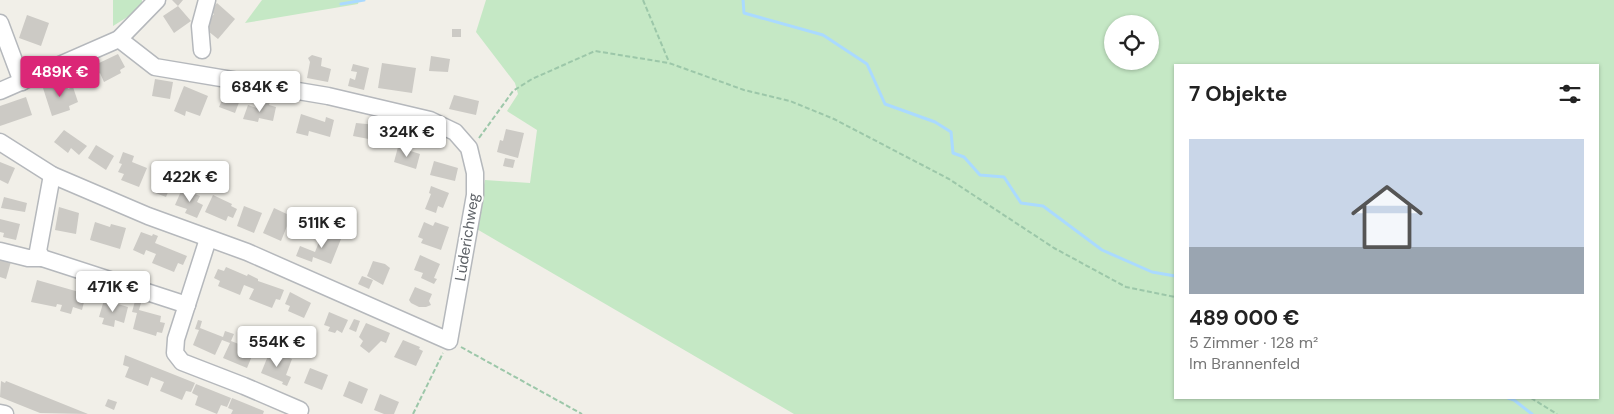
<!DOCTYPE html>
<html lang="de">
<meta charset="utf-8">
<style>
body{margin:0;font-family:"DM Sans",sans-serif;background:#f6f6f6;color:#222;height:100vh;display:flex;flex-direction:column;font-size:19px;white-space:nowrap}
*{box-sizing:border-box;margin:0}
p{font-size:16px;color:#767676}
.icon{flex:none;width:28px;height:28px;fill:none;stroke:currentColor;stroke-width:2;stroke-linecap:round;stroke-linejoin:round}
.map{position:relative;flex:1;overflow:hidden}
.sheet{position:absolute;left:1174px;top:64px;width:425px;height:335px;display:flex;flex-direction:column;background:#fff;border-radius:0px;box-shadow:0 1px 4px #0004}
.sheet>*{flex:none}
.fabs{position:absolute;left:1104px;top:15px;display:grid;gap:10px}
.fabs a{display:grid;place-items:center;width:55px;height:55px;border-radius:50%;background:#fff;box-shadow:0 1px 4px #0004;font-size:25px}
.price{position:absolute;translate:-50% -42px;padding:0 11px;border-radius:5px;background:#fff;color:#222;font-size:16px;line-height:32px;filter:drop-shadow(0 1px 2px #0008)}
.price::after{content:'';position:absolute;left:50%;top:30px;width:15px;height:11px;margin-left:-8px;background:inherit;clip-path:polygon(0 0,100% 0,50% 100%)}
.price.current{background:#db2777;color:#fff}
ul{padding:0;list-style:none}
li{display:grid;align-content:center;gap:10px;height:265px;padding:0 15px}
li+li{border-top:1px solid #e0e0e0}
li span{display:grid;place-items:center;height:155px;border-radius:0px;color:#555}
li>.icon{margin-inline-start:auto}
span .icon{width:90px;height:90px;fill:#fffc;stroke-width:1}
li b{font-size:21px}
h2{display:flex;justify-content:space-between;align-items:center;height:60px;padding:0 15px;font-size:21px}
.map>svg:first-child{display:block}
.green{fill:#c5e8c5;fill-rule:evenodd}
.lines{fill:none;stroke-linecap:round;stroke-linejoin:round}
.stream{stroke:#aadaff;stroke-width:3}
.building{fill:#cccac5}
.minor-casing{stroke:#b5b8bc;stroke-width:19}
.path{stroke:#9cc7a9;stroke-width:2;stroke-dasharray:5 2.5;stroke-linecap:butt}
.minor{stroke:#fff;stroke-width:16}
.labels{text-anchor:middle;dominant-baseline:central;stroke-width:4;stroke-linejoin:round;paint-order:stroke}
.street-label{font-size:15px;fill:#5f6368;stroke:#fff}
</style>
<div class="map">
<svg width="1614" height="414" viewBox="0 0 1614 414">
<rect width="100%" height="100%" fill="#f1efe8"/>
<!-- green -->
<g class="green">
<polygon points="113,0 142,0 142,8 113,26"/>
<polygon points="262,0 359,0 358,4 245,23"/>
<path d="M486 0H1614V414H794L475 228 485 180 530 183 537 130 507 111 518 94 515 83 476 32ZM1112 24H1150V61H1112ZM1175 65H1598V398H1175Z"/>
</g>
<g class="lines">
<!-- stream -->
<g class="stream">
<polyline points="743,0 744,13 823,35 867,64 885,104 935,122 951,132 953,153 964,157 980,175 1004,177 1021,203 1043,206 1102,250 1152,272 1175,276"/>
<polyline points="341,4 364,0"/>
<polyline points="1508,398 1514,400 1532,414"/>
</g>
</g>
<!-- building -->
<g class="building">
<polygon points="172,0 183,0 178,6 191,21 174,33 163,16 178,6"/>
<polygon points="217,3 235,19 218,39 203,27 214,14 210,11"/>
<polygon points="27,15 49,23 41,46 19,38"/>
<rect x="452" y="29" width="9" height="8"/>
<polygon points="118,54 125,67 120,70 121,73 104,82 100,73 95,76 88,61 96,57 99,63"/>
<polygon points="312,55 322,58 321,66 331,69 328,82 307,78 310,62 308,58"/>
<polygon points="431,56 450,59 448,72 429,71"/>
<polygon points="382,63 416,68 412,93 378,88"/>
<polygon points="353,64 369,68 364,90 348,86 350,78 355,80 357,72 351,71"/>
<polygon points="155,79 173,82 170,99 152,96"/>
<polygon points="65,81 68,89 73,87 78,102 69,106 70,110 52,116 43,88"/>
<polygon points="184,86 208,96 200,116 186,111 185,116 174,111"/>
<polygon points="226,91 241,97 235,113 219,107"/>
<polygon points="454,95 479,101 476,115 449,109"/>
<polygon points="26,97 32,115 0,126 0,106"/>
<polygon points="262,101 270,102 269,105 276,107 273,121 259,118 258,122 243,119 248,105 260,109"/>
<polygon points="301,114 325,122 326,117 334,120 330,137 309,131 308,136 296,133"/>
<polygon points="356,123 377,125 374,140 353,136"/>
<polygon points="506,129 524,133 518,158 497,152 500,140 503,141"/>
<polygon points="64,130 87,146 79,155 71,148 68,153 54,142"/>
<polygon points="96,145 114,156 106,170 88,158"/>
<polygon points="398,147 420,154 416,169 394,162"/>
<polygon points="123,152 134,156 132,162 147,168 139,187 121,180 124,174 118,172 122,164 119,163"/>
<polygon points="505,158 515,160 513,168 503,166"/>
<polygon points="434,161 458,168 455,181 430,175"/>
<polygon points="0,162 15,168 8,184 0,180"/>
<polygon points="160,167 176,173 166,197 153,192 158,182 154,180"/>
<polygon points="431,186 449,193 443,208 438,206 436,213 425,209 431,194 429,193"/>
<polygon points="182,189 200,196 197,202 203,205 197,218 185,213 187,209 175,205"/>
<polygon points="213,195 232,204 231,206 237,209 233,218 228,216 226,221 205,212"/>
<polygon points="4,197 27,203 25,212 1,208"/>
<polygon points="244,206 262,213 254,233 237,226"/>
<polygon points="59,207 79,213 76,234 55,230"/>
<polygon points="274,208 291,216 281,241 263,233"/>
<polygon points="0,219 20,224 16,240 3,237 4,233 0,232"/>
<polygon points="95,222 110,227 111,224 126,228 120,249 90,240"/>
<polygon points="424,222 433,226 435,222 449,227 441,250 421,243 423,239 418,237"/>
<polygon points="141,232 152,236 153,234 158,236 155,243 187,256 183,265 178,263 174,272 152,263 156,254 146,250 144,255 133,250"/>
<polygon points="323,232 341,239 331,264 313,257 312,262 296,256 300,246 315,252"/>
<polygon points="0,255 12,258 6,279 0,277"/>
<polygon points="420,255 440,264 434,278 437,279 434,284 421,278 423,273 414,270"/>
<polygon points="373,261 385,264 390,268 383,285 367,276"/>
<polygon points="226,267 247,276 248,274 258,279 258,281 284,290 280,300 276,299 272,308 249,299 254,289 244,285 240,295 218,286 220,281 214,278 218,269 224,271"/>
<polygon points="362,276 373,280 369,289 358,284"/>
<polygon points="37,280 86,294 82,310 73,307 71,314 60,311 62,305 57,304 56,307 31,302"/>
<polygon points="415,287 432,294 429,301 431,305 426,307 419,307 411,303 409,300"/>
<polygon points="290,292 311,303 304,318 288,311 290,306 285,304"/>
<polygon points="104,300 128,307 124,323 115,320 114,327 102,324 104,318 99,317"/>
<polygon points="135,301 141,303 139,310 161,316 160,322 165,323 162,333 157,332 156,336 133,329 137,313 132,312"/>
<polygon points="329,312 348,320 342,333 337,330 335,333 328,331 330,327 324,325"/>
<polygon points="354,319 360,321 356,332 349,329"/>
<polygon points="198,320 202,321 200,328 223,337 225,331 234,334 231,341 254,350 257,342 261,344 256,357 252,356 247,368 223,358 230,343 222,340 215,355 193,345 199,330 195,329"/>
<polygon points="366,323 390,333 386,343 381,341 369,353 360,346 363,341 359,337"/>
<polygon points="403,340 420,347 419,349 423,351 416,366 394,357"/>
<polygon points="270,351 292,359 286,375 291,377 287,386 282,384 283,382 261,373"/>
<polygon points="125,355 195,383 191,392 186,391 182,400 160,391 164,382 151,377 148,386 125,377 129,367 123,365"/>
<polygon points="310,368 328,375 322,390 304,383"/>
<polygon points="1,381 5,383 6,381 88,414 40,413 0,397"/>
<polygon points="349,381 368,389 362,404 343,396"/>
<polygon points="196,384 231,398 227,407 221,405 217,414 195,405 198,396 192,393"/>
<polygon points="380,394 399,402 394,414 384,414 374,410"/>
<polygon points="232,398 264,411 263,414 231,414 233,410 228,408"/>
<polygon points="108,399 117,402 114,410 105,406"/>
</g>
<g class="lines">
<defs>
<g id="minor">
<polyline points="0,23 22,82"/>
<polyline points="202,50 200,26 207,0"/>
<polyline points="0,91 119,39 157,0"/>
<polyline points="0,142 52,175 148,216 247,252 449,341 475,195 475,173 469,148 455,132 430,120 328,96 155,67 119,39"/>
<polyline points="52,175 38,251 42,258 187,305"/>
<polyline points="208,239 176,339 175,353 182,362 244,386 300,410"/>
<polyline points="0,251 28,258 42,258"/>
<polyline points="0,413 5,414"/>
</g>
</defs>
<!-- minor casing -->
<use href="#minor" class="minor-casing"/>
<!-- path -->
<g class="path">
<polyline points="643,0 669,62"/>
<polyline points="479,138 513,91 532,79 595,51 669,63 744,90 790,101 834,119 949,179 1054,248 1126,287 1175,297"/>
<polyline points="461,347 582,414"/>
<polyline points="1531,398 1557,414"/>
<polyline points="413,414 443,353"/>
</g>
<!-- minor -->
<use href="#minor" class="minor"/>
</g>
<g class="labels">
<!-- street labels -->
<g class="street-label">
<text transform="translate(467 237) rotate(-81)">Lüderichweg</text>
</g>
</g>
</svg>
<div class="fabs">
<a><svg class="icon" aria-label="locate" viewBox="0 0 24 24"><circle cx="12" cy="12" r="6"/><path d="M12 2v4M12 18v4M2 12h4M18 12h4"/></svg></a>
</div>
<b class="price current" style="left:60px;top:98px">489K €</b>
<b class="price" style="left:260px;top:113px">684K €</b>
<b class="price" style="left:407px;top:158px">324K €</b>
<b class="price" style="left:190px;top:203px">422K €</b>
<b class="price" style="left:322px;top:249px">511K €</b>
<b class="price" style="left:113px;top:313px">471K €</b>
<b class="price" style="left:277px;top:368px">554K €</b>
<section class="sheet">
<h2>7 Objekte<svg class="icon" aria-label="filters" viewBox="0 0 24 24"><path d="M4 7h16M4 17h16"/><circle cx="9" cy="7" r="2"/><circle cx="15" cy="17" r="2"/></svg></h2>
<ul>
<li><span style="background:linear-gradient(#c9d6e8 70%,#9aa5b1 0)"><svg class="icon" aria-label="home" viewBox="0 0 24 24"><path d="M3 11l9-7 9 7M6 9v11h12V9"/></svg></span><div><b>489 000 €</b><p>5 Zimmer · 128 m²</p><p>Im Brannenfeld</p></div></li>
</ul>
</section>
</div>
